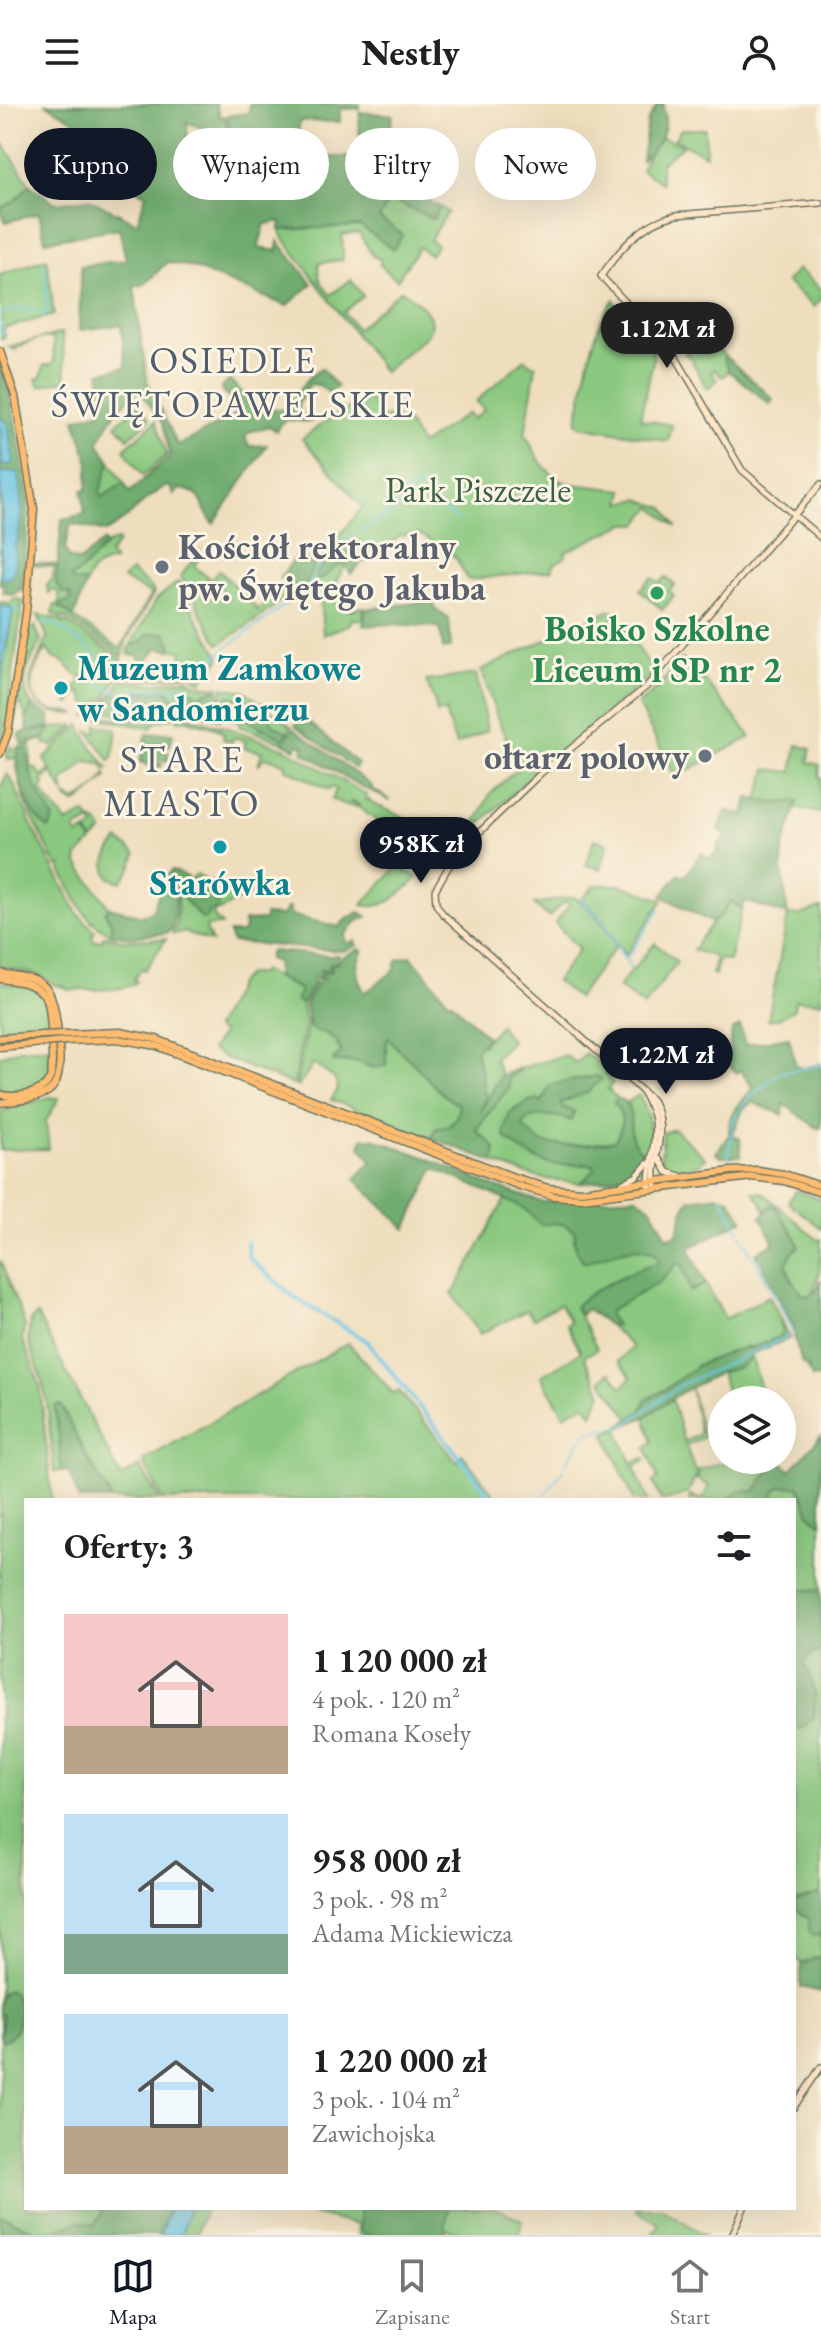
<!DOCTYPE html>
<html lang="pl">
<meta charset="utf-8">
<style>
body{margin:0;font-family:"EB Garamond",serif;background:#f2f2f2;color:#202124;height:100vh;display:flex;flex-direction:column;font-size:30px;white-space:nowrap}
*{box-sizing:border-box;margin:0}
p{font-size:26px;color:#757577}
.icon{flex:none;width:44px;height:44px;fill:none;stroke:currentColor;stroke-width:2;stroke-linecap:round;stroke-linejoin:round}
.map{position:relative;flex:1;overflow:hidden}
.drawer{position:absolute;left:24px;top:1394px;width:772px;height:712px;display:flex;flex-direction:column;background:#fff;border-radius:0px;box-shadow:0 8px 32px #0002}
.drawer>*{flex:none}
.banner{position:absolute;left:24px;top:24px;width:774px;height:72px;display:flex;gap:16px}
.controls{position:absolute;left:708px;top:1282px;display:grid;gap:16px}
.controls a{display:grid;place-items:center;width:88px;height:88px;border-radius:50%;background:#fff;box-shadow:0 8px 32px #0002;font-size:40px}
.price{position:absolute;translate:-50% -68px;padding:0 18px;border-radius:28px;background:#111827;color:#fff;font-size:26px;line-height:52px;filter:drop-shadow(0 2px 4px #0008)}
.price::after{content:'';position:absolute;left:50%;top:48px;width:24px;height:18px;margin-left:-12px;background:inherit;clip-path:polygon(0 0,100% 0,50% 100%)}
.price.current{background:#222;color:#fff}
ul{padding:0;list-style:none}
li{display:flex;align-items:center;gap:24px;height:200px;padding:0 40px}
li span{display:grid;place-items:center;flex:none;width:224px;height:160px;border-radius:0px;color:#555}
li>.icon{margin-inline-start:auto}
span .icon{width:96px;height:96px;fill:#fffc;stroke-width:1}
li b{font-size:34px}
h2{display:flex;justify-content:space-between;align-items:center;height:96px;padding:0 40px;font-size:34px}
.pill{padding:0 28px;border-radius:36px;background:#fff;box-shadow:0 8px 32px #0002;font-size:28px;line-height:72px}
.pill.current{background:#111827;color:#fff}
header{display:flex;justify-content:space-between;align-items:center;height:104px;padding:0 40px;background:#fff;font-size:36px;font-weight:800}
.dock{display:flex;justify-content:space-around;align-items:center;height:112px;border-top:2px solid #e0e0e0;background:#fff;font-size:22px;color:#757577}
.dock a{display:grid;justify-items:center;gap:4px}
.dock .current{color:#111827}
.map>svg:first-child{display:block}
.green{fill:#8ac87f;stroke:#54825a;stroke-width:2}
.forest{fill:#6fac6e;stroke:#477451;stroke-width:2;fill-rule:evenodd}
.water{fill:#67c5e5;stroke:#43818c;stroke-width:2}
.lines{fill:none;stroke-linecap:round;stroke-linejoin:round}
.stream{stroke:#67c5e5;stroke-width:2}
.canal{stroke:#67c5e5;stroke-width:4}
.secondary-casing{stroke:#687564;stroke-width:8}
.primary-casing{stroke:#687564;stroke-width:9}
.secondary{stroke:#ffe4c6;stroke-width:5}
.primary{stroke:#febc70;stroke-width:6}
.primary-bridge-casing{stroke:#687564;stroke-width:9;stroke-linecap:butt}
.primary-bridge{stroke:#febc70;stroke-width:6}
.worship-dot{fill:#6b7280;stroke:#fcf5e5;stroke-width:3}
.leisure-dot{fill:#2e9e5b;stroke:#fcf5e5;stroke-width:3}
.culture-dot{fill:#0f9aa8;stroke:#fcf5e5;stroke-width:3}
.labels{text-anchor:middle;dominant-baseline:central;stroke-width:6;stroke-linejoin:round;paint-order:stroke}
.park-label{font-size:36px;fill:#3a6047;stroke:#fcf5e5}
.worship-label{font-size:36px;font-weight:bold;fill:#5b616d;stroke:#fcf5e5;text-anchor:start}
.leisure-label{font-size:36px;font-weight:bold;fill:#27864d;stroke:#fcf5e5}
.culture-label{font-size:36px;font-weight:bold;fill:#0d838f;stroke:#fcf5e5;text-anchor:start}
.neighbourhood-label{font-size:38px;letter-spacing:2px;fill:#525e6c;stroke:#fcf5e5}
</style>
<header><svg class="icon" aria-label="menu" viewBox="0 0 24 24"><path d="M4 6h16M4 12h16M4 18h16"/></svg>Nestly<svg class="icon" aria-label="person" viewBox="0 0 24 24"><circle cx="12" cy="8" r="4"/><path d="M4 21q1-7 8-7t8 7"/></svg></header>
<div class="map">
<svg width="821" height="2131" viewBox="0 0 821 2131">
<rect width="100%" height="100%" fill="#fcf5e5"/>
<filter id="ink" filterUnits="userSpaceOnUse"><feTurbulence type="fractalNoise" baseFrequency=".0125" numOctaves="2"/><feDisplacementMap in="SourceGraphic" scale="16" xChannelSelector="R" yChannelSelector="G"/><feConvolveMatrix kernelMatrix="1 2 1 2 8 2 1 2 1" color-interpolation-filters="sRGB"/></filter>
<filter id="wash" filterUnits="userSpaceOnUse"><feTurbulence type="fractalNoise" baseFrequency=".006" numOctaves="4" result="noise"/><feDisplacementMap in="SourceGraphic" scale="32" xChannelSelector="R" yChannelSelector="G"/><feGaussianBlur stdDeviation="1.8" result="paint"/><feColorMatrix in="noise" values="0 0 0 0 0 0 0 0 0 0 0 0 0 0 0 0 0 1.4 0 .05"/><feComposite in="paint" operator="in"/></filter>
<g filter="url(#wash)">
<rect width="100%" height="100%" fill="#efdebd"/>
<!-- green -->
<g class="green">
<polygon points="681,25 705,25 706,51 674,35"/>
<polygon points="657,32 683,41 661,59 661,79 641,66"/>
<polygon points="3,39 30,81 16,96 0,105 0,41"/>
<polygon points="401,63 437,72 436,86 392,78 392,65"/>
<path d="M390 95 433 115 440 103 448 108 430 136 437 141 430 151 419 143 397 176 380 161V155L373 152 359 129 342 131 343 156 319 159C316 173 322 180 330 191L351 176 363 192 344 208 357 225 401 186C416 196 439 211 428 230L384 268 284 135 280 126 360 122 378 114Z"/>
<polygon points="47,154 54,211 4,224 5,232 1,235 0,171"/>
<polygon points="798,165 821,185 821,195 814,203 786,178"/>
<path d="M614 195 615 199 653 238V257L640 315 672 321 668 337 580 322 577 318C586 277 589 229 614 195Z"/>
<polygon points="704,221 724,233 716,244 725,252 723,254 729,267 722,273 714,265 711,268 717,276 707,285 690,253 685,250"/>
<polygon points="62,229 66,276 40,282 36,275 41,273 44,261 51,261 54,257 53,234 45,234 44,233 16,243 16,246 8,243"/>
<path d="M525 255 530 260 536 262 525 330 541 359 558 376 571 380 624 386 621 399 639 395 665 404 677 423 652 403 638 420H625L565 448 566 452 552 462V466L468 476 456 454 439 441 419 430 400 432 384 444 375 442 357 452 339 443 321 476C329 468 334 459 346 461L336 477 349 506 364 503 363 516 351 515 350 520 323 531 320 491 316 487 304 485 314 462 363 403 302 335 323 319 368 293 385 316 392 308 403 320 408 319 421 341 468 309 473 315 484 306 476 297Z"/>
<polygon points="138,301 150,315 128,334 116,320"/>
<polygon points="156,317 167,351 143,372 124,345"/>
<polygon points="110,357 124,379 102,393 100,387"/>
<path d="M117 436 119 439 109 450 114 457C100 459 90 466 86 479L73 477 71 473 76 471 106 441Z"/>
<polygon points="200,447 200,453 194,462 211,476 219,466 258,506 285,481 295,486 255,517 219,540 199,506 192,486 180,473"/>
<polygon points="35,459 59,461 70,489 71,497 60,504 120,545 151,490 123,475 131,467 152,484 154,489 126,538 123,552 70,516 53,510 54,502 58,500 60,495 57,487 54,486 48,489 47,481 52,476 55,463 35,461"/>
<polygon points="652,473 660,479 666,473 675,481 669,487 674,492 662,506 640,486"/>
<polygon points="178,478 188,492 194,510 221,554 201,578 191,571 145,576 123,572 137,565 158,569 160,566 179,568 182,547 172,545 166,530 149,530 141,538 130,542 157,495"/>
<path d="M15 495 23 496 4 632 0 642C0 614 2 587 3 559 4 541 14 520 11 503L0 502V498L10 499Z"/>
<polygon points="608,507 614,507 654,568 640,582 540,664 474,725 473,724 490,690 518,664 518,658 498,616 481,566"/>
<path d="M38 511 62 516V519L67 518 122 555 119 569 110 566 108 571 117 574 106 593 89 604 81 588 77 589 70 600 68 599 80 577 84 574C71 573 69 556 53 554L47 545C33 561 19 595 50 606 59 609 66 605 75 610 62 610 48 609 38 599 17 578 44 554 47 532Z"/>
<path d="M35 522 41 537C30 558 16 580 32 601L26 614 21 600H18L13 627 26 534Z"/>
<polygon points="682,555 697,567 751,633 675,673 638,601 657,584"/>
<polygon points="476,570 487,627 456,641 445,608 447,607 437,609 435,599 426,577"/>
<path d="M187 575 198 581 219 583 215 614 192 608C189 599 181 595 172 593L167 585C158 585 125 592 122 591 119 591 117 588 115 587L121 576 151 580Z"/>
<polygon points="223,583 245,587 291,622 282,638 239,622 240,618 222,612 220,615 218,615"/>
<path d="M74 621V623L53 642 44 639V635L31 639V663L35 664 42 672 49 667 50 670 42 677 45 681 41 686 67 719 86 709 90 716 98 719 103 727 93 737 87 727 94 723 91 717 75 725 78 732 85 728 92 738 77 753 78 760 109 803 105 809 111 818V830C81 816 76 792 61 767V761L57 762C40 728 17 693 17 654L8 655 6 649 11 642 14 646 23 640 20 630Z"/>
<path d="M80 621 88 637 108 664 105 665 101 659 86 657 63 678 65 691 74 697C85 694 103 679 106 668L107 673 79 698 74 699 68 696 44 655Z"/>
<polygon points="97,621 117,625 113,654 110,657 89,628 88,626 97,629"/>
<path d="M220 621 286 645 367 691 366 696H370L371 699 404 713 401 718 386 725 376 719 377 717 358 703 359 701 355 698H349L357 701 356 703C347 703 339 697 332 696L336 685 331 683 329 686 285 664 286 660 265 653 258 661 262 648 244 644 246 637 234 633 232 638 223 635 224 629 218 626Z"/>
<polygon points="797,641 811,645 808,658 820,661 819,672 821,673 821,709 758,696 767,665 792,668"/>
<path d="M7 670 13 678 31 720 77 809 95 827 92 831 94 837H101L104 832 122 836 166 835 145 866 142 864 134 875 137 878C124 889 84 885 67 886L66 883 55 881 37 870 0 863V685Z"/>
<polygon points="594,735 608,740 601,765 586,761"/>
<path d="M119 736 136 750 131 764 121 778 110 774C100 761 109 747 119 736Z"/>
<path d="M398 762 416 773 415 777C400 790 384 807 362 801Z"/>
<polygon points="197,770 208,777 250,790 219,807 214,807 214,813 222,821 207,822 206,826 212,838 184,828 173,830 172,828 177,821 178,793 186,781 197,781 198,779 192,774"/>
<polygon points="595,781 621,781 663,796 625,852 600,812 582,795"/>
<path d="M573 793C594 803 604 822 616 842L577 894 556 877 579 845 555 819 570 800 567 798 560 801 549 813 534 800Z"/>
<path d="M731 797 742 805 729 857 718 855 715 871 712 870 715 853 693 846C705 827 717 814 731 797Z"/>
<path d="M821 804V898L795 896 794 905C784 912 779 915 768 916L788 811H800Z"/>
<polygon points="655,839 677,858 644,902 618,883"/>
<polygon points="262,866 300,886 296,896 302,900 305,916 294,981 227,955 211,946 222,930 215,924 238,880 248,870 261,870"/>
<path d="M0 878C41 885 46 882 49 926L13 929 0 925Z"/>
<path d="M308 916 310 922C324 928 336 933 341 948L334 955V958H359L387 950 386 940 388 932C398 947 412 957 424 970 434 982 444 993 458 1000 460 1018 449 1022 435 1025L432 1034 331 996 338 985 335 975 314 960 298 983 296 982Z"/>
<polygon points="500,921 511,937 494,954 501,971 479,1011 485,993 482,971 475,947 478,941 482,941"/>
<path d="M50 943C51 967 53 981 26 987 16 989 10 989 0 987V952L19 945Z"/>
<path d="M585 949 611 968 605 970 613 979 608 985 617 995 614 999C626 1012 623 1021 615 1037 600 1040 550 1045 538 1036 533 1033 528 1027 523 1023L525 1016C539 1011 555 1008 568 1016L560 999 583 988 597 972 551 981 542 998C535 999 526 999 521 1002 507 1007 501 1024 508 1036L533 1054 544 1058 560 1061H593L596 1065 581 1079C547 1077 524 1071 493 1058 501 1039 486 1038 476 1026L509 983 508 974 519 966 518 965 565 951 576 959Z"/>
<path d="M639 991C653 1015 656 1046 636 1068L617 1074 633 1063 643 1048C624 1036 634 1016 628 998Z"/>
<polygon points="50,993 59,994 46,1017 49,1045 0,1046 1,1007"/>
<polygon points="674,1025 705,1054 697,1062 668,1066 661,1056 663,1029"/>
<polygon points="796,1087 821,1095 821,1124 788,1098"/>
<path d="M753 1088H762L819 1137 821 1135C821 1156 821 1176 810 1192L802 1190 791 1174 786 1160 793 1148 789 1125 776 1103 772 1101 765 1107 762 1099Z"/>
<path d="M505 1095 524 1104 541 1120C555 1118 565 1118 575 1128L574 1138 584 1158C605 1152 639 1136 658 1151L659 1159C642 1161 585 1189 575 1203L597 1245 584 1253 602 1289 592 1310 585 1300 564 1311 541 1272 581 1248 566 1220 570 1218 560 1200 533 1215 527 1206 480 1230 452 1189 455 1187Z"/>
<polygon points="0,1156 25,1221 22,1235 40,1282 52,1396 26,1396 26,2104 102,2104 102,2110 94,2122 81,2117 55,2126 38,2128 7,2114 0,2113"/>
<polygon points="682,1159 691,1187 706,1180 725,1215 769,1192 779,1211 783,1226 779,1233 754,1243 745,1243 698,1261 665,1286 646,1296 641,1307 630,1315 601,1276 610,1268 622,1283 631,1273 618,1257 632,1243 609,1221 615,1221 608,1211 611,1206 661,1177 676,1160"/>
<polygon points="37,1211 121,1373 140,1362 160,1396 109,1396 110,1392 84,1348 60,1301 55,1304 59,1333 61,1367 54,1368 47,1298 42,1276 29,1241 28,1232 31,1216"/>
<polygon points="348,1239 393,1289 399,1287 457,1358 462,1350 498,1396 163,1396 143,1357"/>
<polygon points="752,1254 764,1296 728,1296 721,1268 740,1263"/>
<polygon points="691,1285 702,1329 722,1321 722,1324 686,1342 695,1367 732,1356 745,1356 755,1366 765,1356 777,1356 755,1387 739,1387 727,1396 689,1396 690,1391 702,1396 709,1382 696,1375 699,1371 698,1368 688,1389 669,1396 661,1396 653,1378 658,1375 646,1343 653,1338 645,1313 672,1295 684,1338 700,1330"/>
<polygon points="617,1324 632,1359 644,1354 645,1357 634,1363 648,1396 634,1396 605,1330"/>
<polygon points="799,1382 810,1410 821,1420 821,1487 794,1485 794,1466 799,1463 794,1454 794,1396 773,1396 774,1388 780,1383"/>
<polygon points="821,1545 821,1789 794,1797 794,1624 799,1625 806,1622 816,1592 807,1565 803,1560 808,1554"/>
<polygon points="794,1800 797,1806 809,1815 809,1826 820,1830 821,1852 801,1860 794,1851"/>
<polygon points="189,2104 205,2104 196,2131 181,2131"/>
<polygon points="272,2104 359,2104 361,2126 368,2131 358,2131 357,2121 289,2104"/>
<polygon points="448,2104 495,2104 523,2116 518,2131 472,2131 445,2125"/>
<polygon points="637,2104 661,2104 705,2131 652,2131 659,2120 636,2106"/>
</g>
<!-- forest -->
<g class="forest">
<path d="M46 0H216L220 13 224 12 231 34 228 35 187 18 189 64 230 70 232 66 230 52 267 49V33L311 32V53H380L381 34 394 35 392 47 402 49 401 63 392 65V78L434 85 428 97 440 103 433 115 390 95 379 114 403 131 393 145 360 122 280 126 281 117 265 120 258 144 277 147 278 137 312 180 287 202 192 163 167 158 145 180 134 183 147 276 177 340 179 341 235 312 231 303 233 300 221 284 230 276 257 303 284 306 308 275 321 264 337 283 328 288 319 281 310 280 299 298 298 305 305 313 312 315 311 318 287 316 280 320 276 327 269 322 249 328 245 333 249 342 267 341 214 420C198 405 209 388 179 385L174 391 170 383 166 382C142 394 130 416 106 428L74 420 70 421 65 444 69 454 80 457 104 437 106 441 82 466 71 473 73 477 86 479 74 513 59 503 62 499 71 497 70 490 63 489 56 480 62 415 85 410 82 386H87L89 359 75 315 102 307 100 268 126 263 121 221 79 226 81 162 126 156 119 124 45 137 39 109 6 118 0 105 16 96 30 81 55 99 89 95 137 119 146 90 127 82 112 43 80 20ZM140 287 163 319 170 352 130 388 124 379 102 393 100 387 110 357 98 338C110 315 118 302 140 287Z"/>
<polygon points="249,0 360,0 360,5 340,5 340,18 299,17 299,28 234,31 230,27 227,12 249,9"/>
<path d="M658 0H664L663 6C671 25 656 44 642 56L648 16Z"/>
<polygon points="360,8 393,11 389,31 359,30"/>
<polygon points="725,252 773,295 770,300 729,267 723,254"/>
<polygon points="0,257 11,293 28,390 29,409 22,484 14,491 3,488 4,481 0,480"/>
<path d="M339 442C354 445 370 440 384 444L366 458 363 457 351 470 346 462 339 460 320 476 316 475 318 466Z"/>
<polygon points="299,449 314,462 304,485 290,481 280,474"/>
<polygon points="433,497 435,505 449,515 451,544 443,545 440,523 391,520 363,522 365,505"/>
<path d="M163 529 166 530 171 541V546L158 544C151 549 151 558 140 557L139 552 128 550 130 542 141 538 149 530Z"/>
<path d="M167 585 172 593 187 598 192 608 170 604 125 611 101 606 102 601 115 587C117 588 119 591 122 591 125 592 158 585 167 585Z"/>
<path d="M186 585 200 591 214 585 219 587 218 604 215 609C205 610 193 595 181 591L180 586Z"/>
<path d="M230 592 243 594 267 608C271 621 276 623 288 628L283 635 242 614 224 612C222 603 222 598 230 592Z"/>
<polygon points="32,601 50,612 50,623 29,627 50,625 44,635 30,637 29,641 24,640 19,633 20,630 28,627 26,614"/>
<polygon points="166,609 180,610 217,621 216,624 183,615 178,617 176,613 156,618 151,624 146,624 87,612 92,610 129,616"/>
<polygon points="302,612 358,660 355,664 295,621"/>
<polygon points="293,624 372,682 371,684 391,697 357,680 303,648 305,643 298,640 296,645 284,639"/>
<polygon points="173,629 170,642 159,640 160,646 169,648 167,657 156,654 156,658 162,660 161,663 153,663 140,658 147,630"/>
<path d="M24 644H27C30 681 38 685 54 715L49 725C30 713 12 668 19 646Z"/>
<polygon points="748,694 774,699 798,697 783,745 782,765 788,811 744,797 742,805 731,797 720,813 711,818 662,792 679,770 685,773 701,749 709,755 719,746 717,743 726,732 719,726 726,707 744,710"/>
<path d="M172 766 188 773 187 776 196 779 185 780C166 800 183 816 167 829L130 833 111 830V818L105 809 109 803 142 812 152 807 166 773Z"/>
<polygon points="187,786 196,790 213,788 220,795 217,806 209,808 206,814 202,815 182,793"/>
<polygon points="286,804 290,804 290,811 339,823 345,816 360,808 367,813 357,817 345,831 346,840 355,837 357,842 342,847 232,838 229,829 241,829 245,826 244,817 265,816 265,811 283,812"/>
<path d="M360 845 363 847C354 861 356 873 364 887L366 888 394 867 397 856 411 852 449 898 451 897 487 933 475 947 482 971 485 993 480 1008 501 971 518 965 519 966 508 974 509 983 476 1026C486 1038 501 1039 493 1058L432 1034 435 1025C449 1022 460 1018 458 1000 444 993 435 983 424 971 413 957 398 948 388 933L386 940V961C376 966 370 963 360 959 353 955 341 957 333 958L341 948 338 939 327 929 312 926 310 922 305 900 317 879V875H324L323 868H331V861L339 859 342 853Z"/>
<polygon points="270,847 330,852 339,851 337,858 329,860 329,866 320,866 321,873 314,873 314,879 302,900 296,896 300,887 298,884 276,873 277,858 268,855"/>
<polygon points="740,922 745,941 789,933 796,962 803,964 821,960 821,1024 817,1024 784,1000 783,1011 752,998 743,1005 732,1032 740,1034 741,1052 720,1053 716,1049 729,1031 730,1015 734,1007 753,984 740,966 737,969 728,960 732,926"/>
<path d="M597 972 602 975 588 988 561 999 562 1003 574 1007 572 1016C554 1012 544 1009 525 1016L523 1023C528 1027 533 1033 537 1036 550 1045 599 1040 615 1037 623 1023 625 1011 614 999L617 995C643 997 618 1032 643 1048 627 1076 611 1076 581 1079L595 1065 593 1061C582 1059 572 1061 561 1061 540 1061 521 1047 505 1033L504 1026 510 1009 529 997 538 995 542 998 550 981Z"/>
<path d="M363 1034H372L427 1054 484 1079 542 1098 636 1093 651 1103 667 1133 676 1131C683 1120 680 1104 690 1095 724 1091 726 1084 743 1116L689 1144 706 1180 691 1187 682 1160H677L661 1177 611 1206 609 1211 616 1221H609L587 1205 580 1210 575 1203C584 1190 642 1161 659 1159L658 1151C639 1135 604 1152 584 1158 576 1148 574 1141 575 1128 565 1118 555 1118 541 1121L524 1104 434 1064 406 1125 355 1075 372 1057 360 1042Z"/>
<polygon points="772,1101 776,1103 797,1135 799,1143 793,1148 786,1160 791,1174 802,1190 810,1192 818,1184 821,1175 821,1273 812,1274 807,1262 802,1260 794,1231 794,1223 756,1149 774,1139 761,1113"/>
<polygon points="779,1211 790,1234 752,1250 752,1254 740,1263 721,1268 682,1288 645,1313 613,1326 641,1307 646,1296 665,1286 698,1261 738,1245 755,1243 779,1233 783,1226"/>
<polygon points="56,1301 60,1301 63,1305 84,1348 110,1392 109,1396 79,1396 69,1368 61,1367 59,1333 55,1304"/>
<polygon points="821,1332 821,1420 810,1410 799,1382 780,1383 774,1388 773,1396 727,1396 740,1387 755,1387 777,1356 781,1356 790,1367"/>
<path d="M794 1485 821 1487V1545L808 1554 803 1560C814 1575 818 1597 813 1615L799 1625 794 1624Z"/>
<polygon points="821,1789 821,1834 820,1830 813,1831 809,1826 809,1815 797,1806 794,1797"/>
<polygon points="821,1852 821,1888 801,1883 801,1860"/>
<path d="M9 1886C28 1899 20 1936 0 1937L3 1911 0 1909V1895L3 1889Z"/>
<polygon points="102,2104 169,2104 159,2131 0,2131 0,2113 7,2114 38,2128 55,2126 81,2117 94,2121 102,2110"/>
<polygon points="359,2104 448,2104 445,2129 443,2131 368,2131 360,2126"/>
</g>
<!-- water -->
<g class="water">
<polygon points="4,315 8,321 13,356 12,360 2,362 0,317"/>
<polygon points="7,368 18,368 22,405 18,435 15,441 15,465 9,475 0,473 2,410 0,370"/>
<polygon points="0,502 11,503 13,506 3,561 0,599"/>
<polygon points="170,2104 189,2104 181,2131 160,2131"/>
</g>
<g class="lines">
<!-- stream -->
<g class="stream">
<path d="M0 209C17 205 30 202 46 210L48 209 44 160"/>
<polyline points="0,218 4,228 0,231"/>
<path d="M317 465C331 445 350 433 371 420 378 416 386 413 393 407 403 399 404 385 419 382L443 406 457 415"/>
<polyline points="306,485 314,469"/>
<polyline points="13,506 20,506"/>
<polyline points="45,517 56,520 91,547 96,554 97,575 100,581 122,590 149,585 180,584 187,579"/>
<polyline points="198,570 227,543 303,488"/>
<polyline points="581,796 599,812 631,865"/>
<polyline points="627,854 660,805"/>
<polyline points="728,1054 733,1018 746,997 778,969 821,961"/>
<polyline points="721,1091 751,1150"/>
<polyline points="754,1153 792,1224 792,1228"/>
<polyline points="566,1360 582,1334 588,1328 623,1322 682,1280 789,1232"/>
<polyline points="541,1396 563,1366"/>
</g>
<!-- canal -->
<polyline class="canal" points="247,1138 249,1154 295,1194 367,1237 494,1396"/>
</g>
</g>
<g filter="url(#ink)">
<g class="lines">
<defs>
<g id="secondary">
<path d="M821 99 676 111C642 118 620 145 601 172L674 250 742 366 821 434"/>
<path d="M642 987C647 996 652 1005 654 1016 658 1040 646 1063 650 1086"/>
<polyline points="659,1055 667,1068 680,1072"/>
<polyline points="622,1080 637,1072 647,1060"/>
<path d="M656 1085C650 1053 670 1029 652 996L443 810 436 800 435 786 449 762 464 743 541 669 646 583 821 380"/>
<polyline points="794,2003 821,1963"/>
<polyline points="732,2131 744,2104"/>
</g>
<g id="primary">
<polyline points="0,247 15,292 34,405 26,509 8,629 0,650"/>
<path d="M0 869C15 872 36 872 47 885 57 896 62 956 58 971 57 977 54 983 49 987 37 996 14 997 0 999"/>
<path d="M0 875C14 877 31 878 41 888 45 891 47 894 48 899 51 910 54 965 50 974 44 990 14 995 0 990"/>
<polyline points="66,930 120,928 156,935 511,1072 548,1084 581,1087 731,1067 757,1066 784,1070 821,1082"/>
<polyline points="0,934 42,931"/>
<polyline points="66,937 118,935 157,942 522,1083 554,1092 582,1094 752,1073 784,1077 821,1089"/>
<polyline points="0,943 43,939"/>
</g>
</defs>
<!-- secondary casing -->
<use href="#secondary" class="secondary-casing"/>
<!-- primary casing -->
<use href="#primary" class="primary-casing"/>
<!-- secondary -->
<use href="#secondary" class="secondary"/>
<!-- primary -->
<use href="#primary" class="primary"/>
<defs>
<g id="primary-bridge">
<polyline points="42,931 66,930"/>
<polyline points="43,939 66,937"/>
</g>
</defs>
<!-- primary-bridge casing -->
<use href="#primary-bridge" class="primary-bridge-casing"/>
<!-- primary-bridge -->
<use href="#primary-bridge" class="primary-bridge"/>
</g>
</g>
<!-- markers -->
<g class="worship-dot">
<circle cx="162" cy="463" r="8"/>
<circle cx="705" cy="652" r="8"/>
</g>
<circle class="leisure-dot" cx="657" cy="489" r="8"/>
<g class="culture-dot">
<circle cx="61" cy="584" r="8"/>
<circle cx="220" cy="743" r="8"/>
</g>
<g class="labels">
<!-- park labels -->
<g class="park-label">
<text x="478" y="385">Park Piszczele</text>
</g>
<!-- worship labels -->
<g class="worship-label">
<text x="178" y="442">Kościół rektoralny<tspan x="178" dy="41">pw. Świętego Jakuba</tspan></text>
<text x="689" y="652" text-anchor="end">ołtarz polowy</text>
</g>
<!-- leisure labels -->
<g class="leisure-label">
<text x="657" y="524">Boisko Szkolne<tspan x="657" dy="41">Liceum i SP nr 2</tspan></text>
</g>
<!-- culture labels -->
<g class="culture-label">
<text x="77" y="563">Muzeum Zamkowe<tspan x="77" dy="41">w Sandomierzu</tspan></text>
<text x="220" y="778" text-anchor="middle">Starówka</text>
</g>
<!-- neighbourhood labels -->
<g class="neighbourhood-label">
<text x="233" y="255">OSIEDLE<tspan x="233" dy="44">ŚWIĘTOPAWELSKIE</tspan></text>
<text x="182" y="654">STARE<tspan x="182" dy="44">MIASTO</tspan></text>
</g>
</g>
</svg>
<div class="controls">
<a><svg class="icon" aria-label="layers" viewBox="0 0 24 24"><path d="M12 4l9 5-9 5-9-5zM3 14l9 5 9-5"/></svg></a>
</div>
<b class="price current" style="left:667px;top:266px">1.12M zł</b>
<b class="price" style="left:421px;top:781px">958K zł</b>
<b class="price" style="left:666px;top:992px">1.22M zł</b>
<div class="banner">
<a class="pill current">Kupno</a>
<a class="pill">Wynajem</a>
<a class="pill">Filtry</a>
<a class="pill">Nowe</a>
</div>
<section class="drawer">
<h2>Oferty: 3<svg class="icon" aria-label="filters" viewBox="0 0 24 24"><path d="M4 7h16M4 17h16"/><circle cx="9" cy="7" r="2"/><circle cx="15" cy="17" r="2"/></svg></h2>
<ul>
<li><span style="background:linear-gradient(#f6c9c9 70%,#b9a48a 0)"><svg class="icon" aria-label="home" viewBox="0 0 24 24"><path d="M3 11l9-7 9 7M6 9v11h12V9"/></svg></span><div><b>1 120 000 zł</b><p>4 pok. · 120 m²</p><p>Romana Koseły</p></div></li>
<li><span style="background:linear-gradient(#bfe0f5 75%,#7fa58c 0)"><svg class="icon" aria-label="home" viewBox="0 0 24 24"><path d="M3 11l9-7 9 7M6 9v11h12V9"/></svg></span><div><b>958 000 zł</b><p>3 pok. · 98 m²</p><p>Adama Mickiewicza</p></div></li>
<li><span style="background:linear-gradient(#bfe0f5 70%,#b9a48a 0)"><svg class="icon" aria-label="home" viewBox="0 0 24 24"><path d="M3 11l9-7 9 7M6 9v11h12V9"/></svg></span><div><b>1 220 000 zł</b><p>3 pok. · 104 m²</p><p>Zawichojska</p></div></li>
</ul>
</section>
</div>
<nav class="dock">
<a class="current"><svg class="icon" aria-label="map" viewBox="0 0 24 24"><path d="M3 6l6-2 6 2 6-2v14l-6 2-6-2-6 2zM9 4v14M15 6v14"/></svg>Mapa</a>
<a><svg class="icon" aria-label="saved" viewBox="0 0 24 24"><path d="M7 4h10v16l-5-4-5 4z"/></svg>Zapisane</a>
<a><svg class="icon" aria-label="home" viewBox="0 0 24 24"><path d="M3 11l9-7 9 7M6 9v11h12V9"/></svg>Start</a>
</nav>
